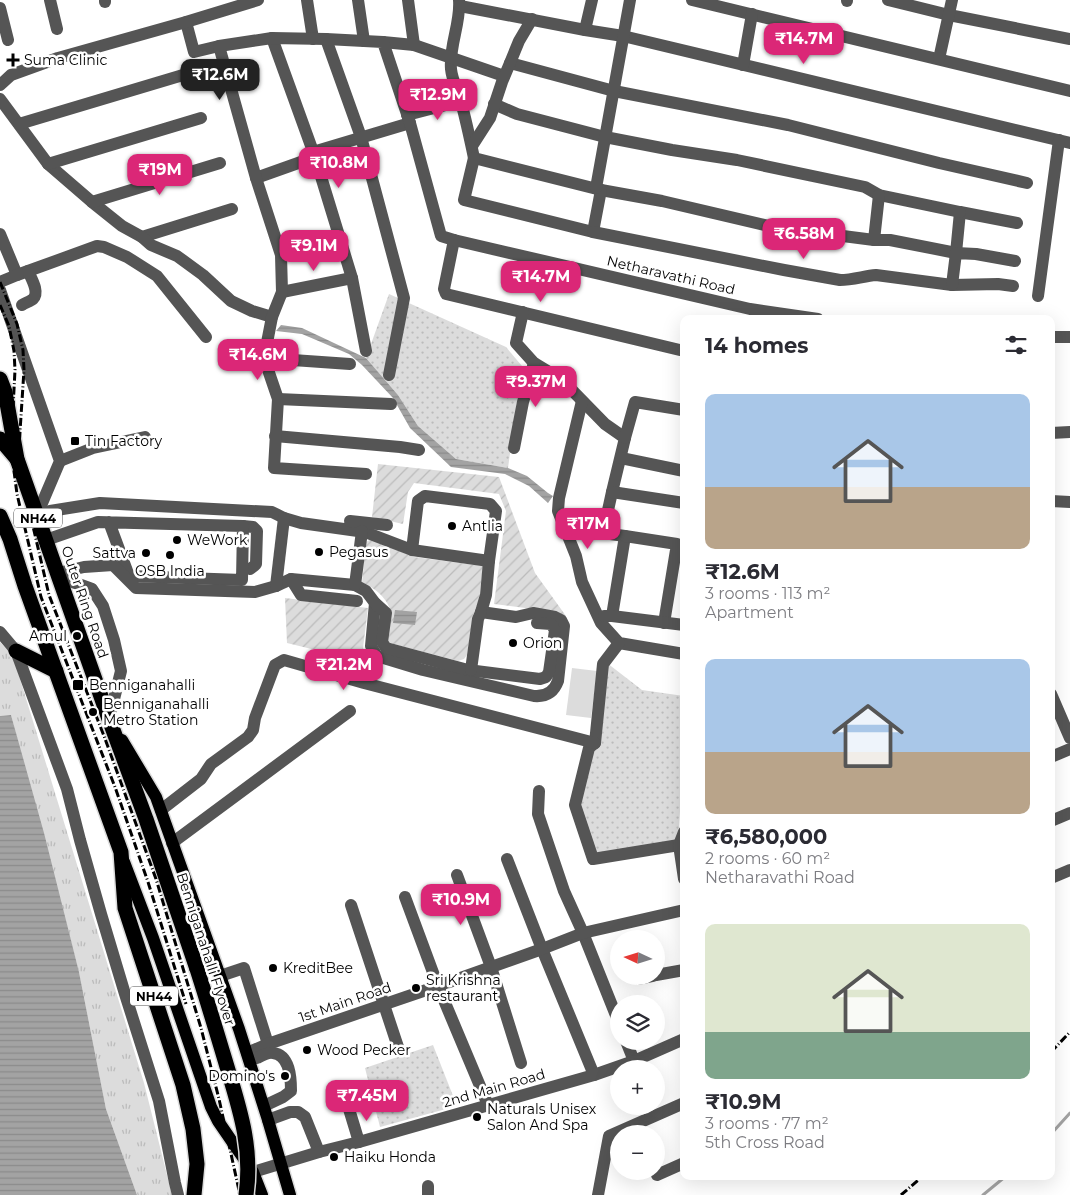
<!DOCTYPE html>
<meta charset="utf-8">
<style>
body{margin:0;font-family:Montserrat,sans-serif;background:#f2f2f3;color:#2b2b33;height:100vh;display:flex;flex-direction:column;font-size:19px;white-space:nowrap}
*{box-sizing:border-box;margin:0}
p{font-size:16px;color:#7c7c81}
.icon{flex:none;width:28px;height:28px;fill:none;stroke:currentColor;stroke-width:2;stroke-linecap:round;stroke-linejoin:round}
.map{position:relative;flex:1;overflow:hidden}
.drawer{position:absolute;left:680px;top:315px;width:375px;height:865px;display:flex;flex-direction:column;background:#fff;border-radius:10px;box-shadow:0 5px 20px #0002}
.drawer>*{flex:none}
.needle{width:32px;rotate:274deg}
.tools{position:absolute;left:610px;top:930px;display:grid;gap:10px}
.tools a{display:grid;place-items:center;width:55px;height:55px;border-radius:50%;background:#fff;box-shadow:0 5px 20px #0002;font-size:25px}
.price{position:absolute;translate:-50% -42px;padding:0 11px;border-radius:10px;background:#db2777;color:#fff;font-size:16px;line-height:32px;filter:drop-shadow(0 1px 2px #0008)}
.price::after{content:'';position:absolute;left:50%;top:30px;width:15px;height:11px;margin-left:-8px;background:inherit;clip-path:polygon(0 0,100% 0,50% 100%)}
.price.on{background:#222;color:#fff}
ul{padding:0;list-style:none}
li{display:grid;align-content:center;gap:10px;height:265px;padding:0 25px}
li span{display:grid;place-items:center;height:155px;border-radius:10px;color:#555}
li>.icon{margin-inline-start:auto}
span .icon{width:90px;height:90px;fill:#fffc;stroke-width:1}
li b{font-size:21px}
h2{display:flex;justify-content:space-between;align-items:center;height:60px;padding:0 25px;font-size:21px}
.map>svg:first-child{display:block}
.grass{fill:url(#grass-dots)}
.park{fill:url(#park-tufts)}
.garden{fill:url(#garden-furrows)}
.pitch{fill:#dcdcdc}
.water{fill:url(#water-rules)}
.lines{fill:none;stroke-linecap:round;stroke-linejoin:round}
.stream{stroke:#a3a3a3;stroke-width:3}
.major-casing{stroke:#dbdbdb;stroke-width:15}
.highway-casing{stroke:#dbdbdb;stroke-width:18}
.minor{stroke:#555;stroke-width:12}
.major{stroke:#000;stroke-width:12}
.highway{stroke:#000;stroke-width:15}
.rail{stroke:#000;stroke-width:3;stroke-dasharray:8 2.5 1 2.5;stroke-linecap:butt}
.highway-bridge-casing{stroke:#dbdbdb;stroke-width:18;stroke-linecap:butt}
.highway-bridge{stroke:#000;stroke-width:15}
.poi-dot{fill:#000;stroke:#fff;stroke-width:2}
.labels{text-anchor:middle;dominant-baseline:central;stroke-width:5;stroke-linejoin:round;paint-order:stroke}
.shield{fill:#fff;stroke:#4c4c4c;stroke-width:1}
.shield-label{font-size:12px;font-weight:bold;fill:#000}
.poi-label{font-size:14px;fill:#000;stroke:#fff;text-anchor:start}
.street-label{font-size:14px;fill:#000;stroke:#fff}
</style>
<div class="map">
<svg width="1070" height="1195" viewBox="0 0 1070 1195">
<defs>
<pattern id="grass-dots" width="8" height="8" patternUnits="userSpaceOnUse" patternTransform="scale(1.25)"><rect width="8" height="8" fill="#dcdcdc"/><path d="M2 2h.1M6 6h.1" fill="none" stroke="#bbb" stroke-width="1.8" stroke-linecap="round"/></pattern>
<pattern id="park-tufts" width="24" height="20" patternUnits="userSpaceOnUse" patternTransform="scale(1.25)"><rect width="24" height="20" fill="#dcdcdc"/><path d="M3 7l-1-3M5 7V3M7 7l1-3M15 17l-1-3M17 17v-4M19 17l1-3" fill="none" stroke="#bbb"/></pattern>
<pattern id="garden-furrows" width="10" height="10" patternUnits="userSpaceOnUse" patternTransform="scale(1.25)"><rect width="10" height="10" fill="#dcdcdc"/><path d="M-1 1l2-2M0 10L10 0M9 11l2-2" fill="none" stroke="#bbb"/></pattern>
<pattern id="water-rules" width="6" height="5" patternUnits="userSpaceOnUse" patternTransform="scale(1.25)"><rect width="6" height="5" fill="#a3a3a3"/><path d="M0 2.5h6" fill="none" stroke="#8b8b8b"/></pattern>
</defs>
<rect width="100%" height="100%" fill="#fff"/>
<!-- grass -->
<g class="grass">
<polygon points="389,294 506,347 522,366 508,468 456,459 418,426 398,395 366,358"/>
<polygon points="607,663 642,690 684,696 684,755 678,840 594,854 578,805"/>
<polygon points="433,1045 457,1106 380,1127 365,1068"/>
</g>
<!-- park -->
<polygon class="park" points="0,642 13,656 144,1083 172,1195 137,1195 106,1109 79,972 11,715 0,716"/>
<!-- garden -->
<g class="garden">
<polygon points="378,464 499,477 535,573 566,616 556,612 494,604 506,511 499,494 414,483 408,492 403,524 372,517"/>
<path d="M371 539 414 557 483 566 479 601 473 615 467 655 464 659 458 661 386 642 390 609C385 596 375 588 362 583L366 542Z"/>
<polygon points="285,598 368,608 363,648 365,654 373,664 287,643"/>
</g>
<!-- pitch -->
<polygon class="pitch" points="572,668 597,671 591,718 566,715"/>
<!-- water -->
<g class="water">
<polygon points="281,325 302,328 366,358 398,395 418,426 456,459 508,468 527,476 548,493 553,496 548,503 529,486 505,474 451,467 410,428 393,398 362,365 349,354 302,334 276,331"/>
<polygon points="395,610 417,612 415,625 393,623"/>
<polygon points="11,715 44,833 79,972 106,1109 137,1195 0,1195 0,716"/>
</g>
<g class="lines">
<!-- stream -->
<g class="stream">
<polyline points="1051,1134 1070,1113"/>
<polyline points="983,1195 1006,1176"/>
</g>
<defs>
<g id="major">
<polyline points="122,740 156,797 239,1029 268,1120 290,1195"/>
<polyline points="124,862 153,938 211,1107 218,1121 253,1172 262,1195"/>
</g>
<g id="highway">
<polyline points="0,379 5,392 17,459 109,719 146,819 197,969"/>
<polyline points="0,439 17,459"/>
<polyline points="0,516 10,539 25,586 121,852 125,908 183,1085 193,1129 197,1164 194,1195"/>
<polyline points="16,651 56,671"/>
</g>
</defs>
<!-- major casing -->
<use href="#major" class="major-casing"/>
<!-- highway casing -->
<use href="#highway" class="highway-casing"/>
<!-- minor -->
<g class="minor">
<polyline points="50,0 57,29"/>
<polyline points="105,0 105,2"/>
<polyline points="307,0 313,39"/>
<polyline points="358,0 364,41"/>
<polyline points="408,0 414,45"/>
<path d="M459 0C461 23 449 45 451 69 452 80 458 91 461 102 466 120 470 139 474 158L601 190 662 201 773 227 874 240H890L956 253 960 212 1017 223"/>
<polyline points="692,0 1070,91"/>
<polyline points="888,0 949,15 1070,39"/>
<polyline points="847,1 847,0"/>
<polyline points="460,6 585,30 623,36 1070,143"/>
<polyline points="0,8 8,40"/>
<polyline points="186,22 194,52 219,46"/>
<polyline points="585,30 592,0"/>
<polyline points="272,38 315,157 352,278 366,351"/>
<polyline points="326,39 361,137 404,298 389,375"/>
<polyline points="383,42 414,45 504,76"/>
<polyline points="939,59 952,0"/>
<polyline points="510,63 614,91 788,125 939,163 1027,183"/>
<polyline points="743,65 752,14"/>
<polyline points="0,85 11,75 58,58 186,22 258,0"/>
<polyline points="0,99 48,164 92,202 122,226 142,237 232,209"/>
<polyline points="494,104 517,114 605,137 672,150 737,160 865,187 879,195 960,212"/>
<polyline points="407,115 461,101"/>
<polyline points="19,124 193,72"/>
<polyline points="472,146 490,118 502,82 510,63 519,41 532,19"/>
<polyline points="313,152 410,123"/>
<polyline points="474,158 464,200 593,232 601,190"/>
<polyline points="48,164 201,118"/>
<polyline points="256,178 315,157"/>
<polyline points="596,188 630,0"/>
<polyline points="92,202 220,163"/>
<path d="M593 232 784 270 840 280C853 280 864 276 876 275L952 285 998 284 1013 286"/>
<polyline points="0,234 17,275"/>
<polyline points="142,237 151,245 177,256 203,275 231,301 252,311 272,317"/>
<polyline points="454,240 444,289 446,294 684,351"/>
<polyline points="874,240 879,195"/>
<polyline points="0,282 17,275 97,246 104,247 127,257 157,276 206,337"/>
<polyline points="952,285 956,253 976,254 1015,261"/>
<polyline points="0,290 60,461 37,515"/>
<polyline points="282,292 352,278"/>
<polyline points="1038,296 1059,140"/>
<path d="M22 305C25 303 31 301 33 299 40 292 31 278 28 271"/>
<polyline points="523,312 516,343 534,363 562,380 605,424 625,438 612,492 603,533 625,536 612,616"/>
<polyline points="1051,337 1070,337"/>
<polyline points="264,358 350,364"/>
<polyline points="278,399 391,404"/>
<polyline points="582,401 559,498 558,511 576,556 582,582 601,623 619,643 684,654"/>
<polyline points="1051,433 1070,432"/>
<polyline points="275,436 400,447 419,450"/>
<polyline points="625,438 635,402 684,410"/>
<polyline points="514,448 523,402 534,363"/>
<polyline points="621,458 684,471"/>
<polyline points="60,461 93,448 145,437"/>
<polyline points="366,474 274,468 278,399 264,358 272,317 282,292 281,255 256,178 219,46 272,38 326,39 383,42 410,123 441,236 454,240 750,309 818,319"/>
<polyline points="612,492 684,503"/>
<polyline points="1051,501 1070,502"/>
<path d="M37 515 50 511 100 503 272 512 284 518 301 523 365 532 412 550 489 561 486 595 481 612 516 617 533 613 555 617 561 620 564 626 558 681C554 692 546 697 534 696L423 670 377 656 371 646 375 603"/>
<polyline points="350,521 387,525"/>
<polyline points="243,526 253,527 257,531 256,564 254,566 250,569"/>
<polyline points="625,536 677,544 664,623"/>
<polyline points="46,540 98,522 243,526 242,580 129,576 109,522"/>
<polyline points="412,550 418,501 425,496 490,504 496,511 489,561"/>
<polyline points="58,573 84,567 113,565 136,588 255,592 276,586 291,579 355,585 366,591 375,603 386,613 382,642 386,648 468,670 540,679 546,677 549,672 555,630 551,624 537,623"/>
<polyline points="59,577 92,589 103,606 114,640 121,671 109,719"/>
<polyline points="291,579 301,595 357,601"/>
<polyline points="355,585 362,531"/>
<polyline points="276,586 284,518"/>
<polyline points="604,616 612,616 684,625"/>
<polyline points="0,632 16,651 67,789 80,840 101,914 125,994 159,1101 175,1183 178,1195"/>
<polyline points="619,643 603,664 595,743 589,748 575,805 593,859 679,845"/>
<polyline points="471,670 478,619 481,612"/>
<polyline points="1051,694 1070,738"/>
<polyline points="1051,757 1070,749"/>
<polyline points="539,791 538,814 564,891 583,933 619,1023"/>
<polyline points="161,810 201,779 211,764 248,737 253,730 255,718 275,665 284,660 364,683 595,743"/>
<polyline points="1051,821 1070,813"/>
<polyline points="684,832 679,845 684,879"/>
<polyline points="172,843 350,711"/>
<polyline points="507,859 542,949 594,1075"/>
<polyline points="457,875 491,967 521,1063"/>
<polyline points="1051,878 1070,870"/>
<polyline points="405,897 438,986 488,1105"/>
<polyline points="351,905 398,1047"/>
<polyline points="656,975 684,970"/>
<polyline points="220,976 244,968 268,1044"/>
<polyline points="639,979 653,976"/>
<polyline points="626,1041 634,1061"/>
<polyline points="247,1053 268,1044 438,986 542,949 583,933 684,910"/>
<path d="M257 1058C261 1056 268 1052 273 1053 290 1055 291 1078 291 1091L283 1097 264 1106"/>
<polyline points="349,1109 359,1142"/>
<polyline points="268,1120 290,1112 298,1112 305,1117 319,1152"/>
<polyline points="253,1172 319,1152 359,1142 594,1075 634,1061 684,1039"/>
<polyline points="657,1175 684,1163"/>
<polyline points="428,1195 428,1186"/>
<polyline points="598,1195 609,1136 684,1103"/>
</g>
<!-- major -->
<use href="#major" class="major"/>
<!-- highway -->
<use href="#highway" class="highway"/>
<!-- rail -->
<g class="rail">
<polyline points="0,282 17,324 23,350 24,370 19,447 25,492 49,595 104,736 156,879 201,1028 219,1099 240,1195"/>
<polyline points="0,305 9,326 14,351 15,370 11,448 17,494 41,597 115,787 148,882 186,1004"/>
<polyline points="1051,1052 1070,1032"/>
<polyline points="901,1195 923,1176"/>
</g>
<defs>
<path id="highway-bridge" d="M197 969C207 1000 216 1030 225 1060 239 1107 253 1146 246 1195"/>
</defs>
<!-- highway-bridge casing -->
<use href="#highway-bridge" class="highway-bridge-casing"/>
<!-- highway-bridge -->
<use href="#highway-bridge" class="highway-bridge"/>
</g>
<!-- markers -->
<g class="poi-dot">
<path d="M10.5 52.5h5v5h5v5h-5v5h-5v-5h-5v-5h5z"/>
<rect x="70" y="436" width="10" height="10" rx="2.5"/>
<circle cx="452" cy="526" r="5"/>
<circle cx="177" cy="540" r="5"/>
<circle cx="319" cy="552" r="5"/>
<circle cx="146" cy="553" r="5"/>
<circle cx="170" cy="555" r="5"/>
<circle cx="77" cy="636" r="5"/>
<circle cx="513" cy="643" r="5"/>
<rect x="72" y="679" width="12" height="12" rx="2.5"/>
<circle cx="93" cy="712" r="5"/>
<circle cx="273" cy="968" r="5"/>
<circle cx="416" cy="988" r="5"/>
<circle cx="307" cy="1050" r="5"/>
<circle cx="285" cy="1076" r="5"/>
<circle cx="477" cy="1117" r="5"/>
<circle cx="334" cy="1157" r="5"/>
</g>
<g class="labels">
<!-- shield labels -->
<g class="shield">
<rect x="14" y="508.5" width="48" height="19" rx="4"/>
<rect x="130" y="986.5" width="48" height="19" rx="4"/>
</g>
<g class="shield-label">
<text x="38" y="518">NH44</text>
<text x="154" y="996">NH44</text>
</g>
<!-- poi labels -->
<g class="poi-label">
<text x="24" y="60">Suma Clinic</text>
<text x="85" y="441">Tin Factory</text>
<text x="462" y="526">Antlia</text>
<text x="187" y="540">WeWork</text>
<text x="329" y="552">Pegasus</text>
<text x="136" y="553" text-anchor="end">Sattva</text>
<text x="170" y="571" text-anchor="middle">OSB India</text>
<text x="67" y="636" text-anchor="end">Amul</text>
<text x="523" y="643">Orion</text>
<text x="89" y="685">Benniganahalli</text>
<text x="103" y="704">Benniganahalli<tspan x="103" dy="16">Metro Station</tspan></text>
<text x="283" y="968">KreditBee</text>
<text x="426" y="980">Sri Krishna<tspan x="426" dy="16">restaurant</tspan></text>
<text x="317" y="1050">Wood Pecker</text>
<text x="275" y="1076" text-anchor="end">Domino's</text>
<text x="487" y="1109">Naturals Unisex<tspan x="487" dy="16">Salon And Spa</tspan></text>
<text x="344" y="1157">Haiku Honda</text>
</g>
<!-- street labels -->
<g class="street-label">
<text transform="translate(671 275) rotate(13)">Netharavathi Road</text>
<text transform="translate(85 602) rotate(71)">Outer Ring Road</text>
<text transform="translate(206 949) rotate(72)">Benniganahalli Flyover</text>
<text transform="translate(345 1002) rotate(-19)">1st Main Road</text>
<text transform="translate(494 1088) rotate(-16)">2nd Main Road</text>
</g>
</g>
</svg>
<div class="tools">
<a><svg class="needle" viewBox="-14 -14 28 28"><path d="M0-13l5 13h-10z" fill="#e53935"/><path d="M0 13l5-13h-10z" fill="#7c7c81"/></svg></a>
<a><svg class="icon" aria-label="layers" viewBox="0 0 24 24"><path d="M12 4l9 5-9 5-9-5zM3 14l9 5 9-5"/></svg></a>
<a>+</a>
<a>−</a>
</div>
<b class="price" style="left:804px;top:65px">₹14.7M</b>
<b class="price on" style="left:220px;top:101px">₹12.6M</b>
<b class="price" style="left:438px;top:121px">₹12.9M</b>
<b class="price" style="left:339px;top:189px">₹10.8M</b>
<b class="price" style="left:160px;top:196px">₹19M</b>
<b class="price" style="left:804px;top:260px">₹6.58M</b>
<b class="price" style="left:314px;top:272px">₹9.1M</b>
<b class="price" style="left:541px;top:303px">₹14.7M</b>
<b class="price" style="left:258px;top:381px">₹14.6M</b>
<b class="price" style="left:536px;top:408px">₹9.37M</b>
<b class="price" style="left:588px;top:550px">₹17M</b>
<b class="price" style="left:344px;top:691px">₹21.2M</b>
<b class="price" style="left:461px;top:926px">₹10.9M</b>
<b class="price" style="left:367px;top:1122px">₹7.45M</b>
<section class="drawer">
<h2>14 homes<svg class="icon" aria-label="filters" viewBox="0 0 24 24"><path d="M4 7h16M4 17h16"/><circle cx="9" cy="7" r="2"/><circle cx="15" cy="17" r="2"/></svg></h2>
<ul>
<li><span style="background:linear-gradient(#a9c7e8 60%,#b9a48a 0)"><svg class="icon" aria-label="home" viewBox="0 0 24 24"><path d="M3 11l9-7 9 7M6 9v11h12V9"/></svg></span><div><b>₹12.6M</b><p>3 rooms · 113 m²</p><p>Apartment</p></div></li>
<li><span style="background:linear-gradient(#a9c7e8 60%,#b9a48a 0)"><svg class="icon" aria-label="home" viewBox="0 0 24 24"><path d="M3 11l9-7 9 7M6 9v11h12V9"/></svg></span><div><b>₹6,580,000</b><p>2 rooms · 60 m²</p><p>Netharavathi Road</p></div></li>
<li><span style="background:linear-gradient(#dfe7d0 70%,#7fa58c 0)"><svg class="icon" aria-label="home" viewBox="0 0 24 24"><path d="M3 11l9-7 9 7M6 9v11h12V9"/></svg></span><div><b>₹10.9M</b><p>3 rooms · 77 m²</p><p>5th Cross Road</p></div></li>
</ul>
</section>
</div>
